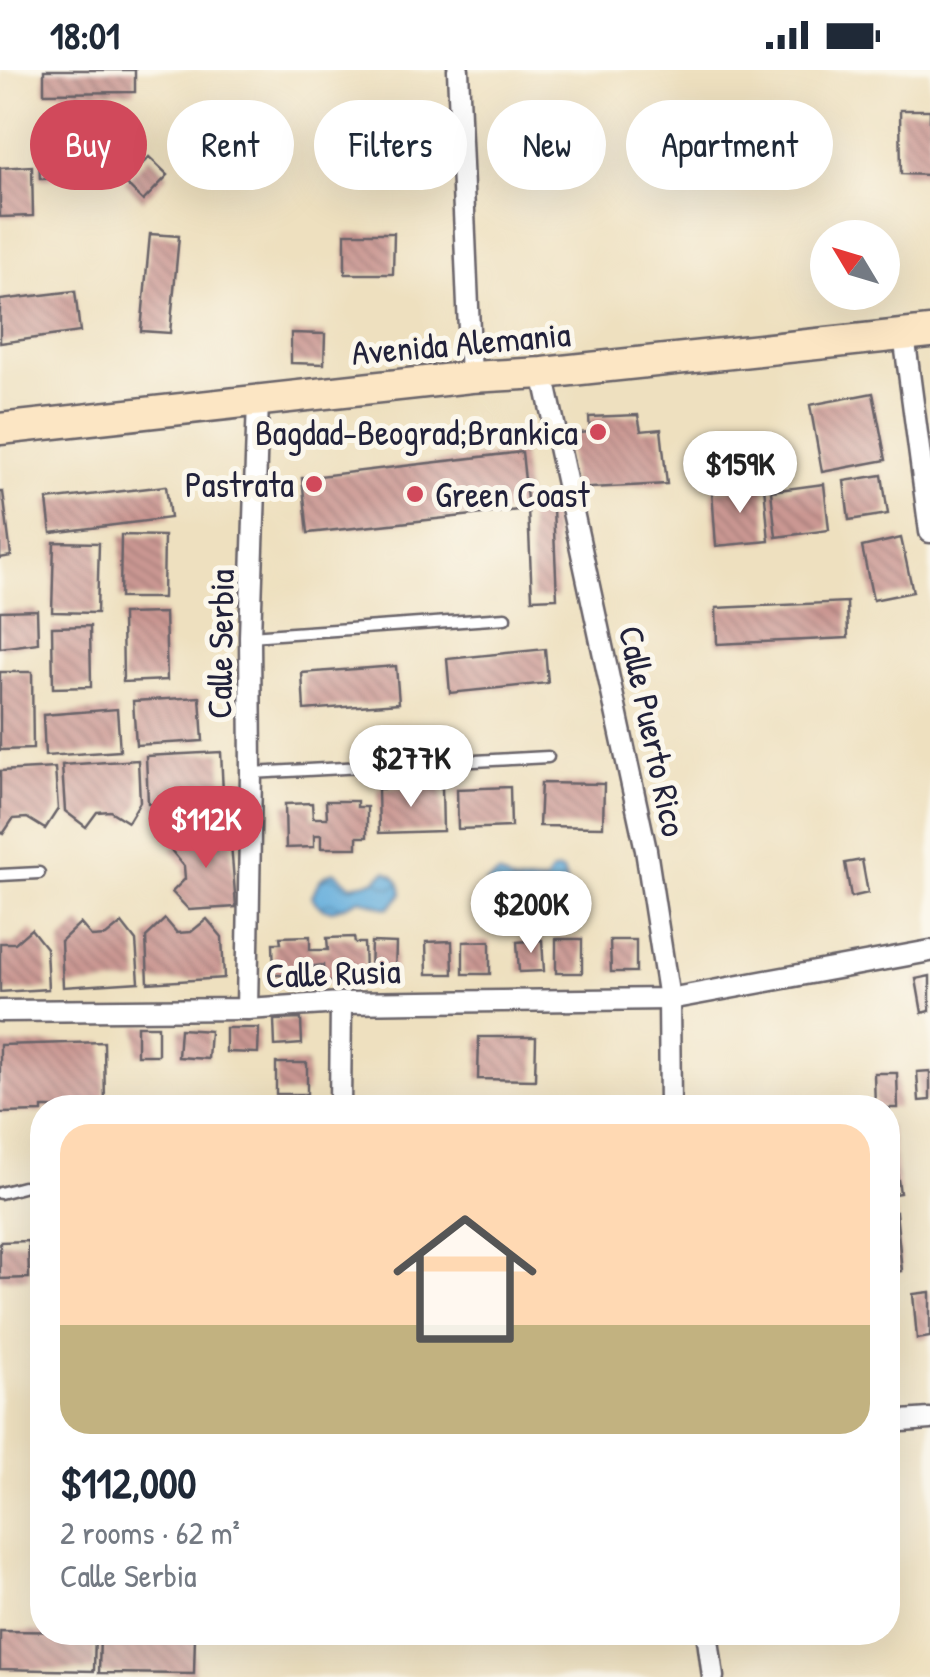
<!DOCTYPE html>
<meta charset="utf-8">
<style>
body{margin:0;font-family:"Patrick Hand",sans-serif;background:#f6f6f7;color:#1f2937;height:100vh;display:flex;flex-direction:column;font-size:38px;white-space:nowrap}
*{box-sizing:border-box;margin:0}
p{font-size:32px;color:#747a83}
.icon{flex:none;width:55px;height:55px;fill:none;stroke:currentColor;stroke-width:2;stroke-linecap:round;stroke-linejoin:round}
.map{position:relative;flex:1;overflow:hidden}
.sheet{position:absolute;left:30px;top:1025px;width:870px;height:550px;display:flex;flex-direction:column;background:#fff;border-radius:40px;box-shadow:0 10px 40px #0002}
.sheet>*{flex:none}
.banner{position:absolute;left:30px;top:30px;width:870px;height:90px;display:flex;gap:20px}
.needle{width:65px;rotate:308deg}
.controls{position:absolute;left:810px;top:150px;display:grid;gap:20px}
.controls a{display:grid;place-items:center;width:90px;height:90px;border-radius:50%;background:#fff;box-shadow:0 10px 40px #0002;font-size:50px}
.price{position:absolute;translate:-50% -85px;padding:0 22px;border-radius:35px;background:#fff;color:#222;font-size:32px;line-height:65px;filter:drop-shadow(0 2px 5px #0008)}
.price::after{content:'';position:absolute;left:50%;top:60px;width:30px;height:22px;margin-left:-15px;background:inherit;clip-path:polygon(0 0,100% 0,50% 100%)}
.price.current{background:#d1495b;color:#fff}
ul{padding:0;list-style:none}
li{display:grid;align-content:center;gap:20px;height:530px;padding:0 30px}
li+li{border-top:2px solid #e0e1e3}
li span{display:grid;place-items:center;height:310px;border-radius:30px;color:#555}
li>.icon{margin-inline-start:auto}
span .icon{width:180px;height:180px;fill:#fffc;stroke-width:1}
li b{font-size:42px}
.pill{padding:0 35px;border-radius:45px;background:#fff;box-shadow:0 10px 40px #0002;font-size:35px;line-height:90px}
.pill.current{background:#d1495b;color:#fff}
.status{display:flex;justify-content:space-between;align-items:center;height:70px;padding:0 50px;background:#fff;direction:ltr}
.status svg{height:28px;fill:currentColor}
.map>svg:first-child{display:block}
.water{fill:url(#water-waves);stroke:#43688c;stroke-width:2.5}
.building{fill:url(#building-back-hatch)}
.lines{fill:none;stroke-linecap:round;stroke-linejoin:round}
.lane-casing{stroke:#696469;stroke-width:15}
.street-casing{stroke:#696469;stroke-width:25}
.secondary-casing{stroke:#696469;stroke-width:35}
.lane{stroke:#fff;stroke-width:10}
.street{stroke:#fff;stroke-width:20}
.secondary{stroke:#fce6c4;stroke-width:30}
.poi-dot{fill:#d1495b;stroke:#fbf7ec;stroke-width:4}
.labels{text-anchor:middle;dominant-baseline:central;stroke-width:10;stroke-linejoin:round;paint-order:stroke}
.street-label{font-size:35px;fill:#22223b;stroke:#fbf7ec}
.poi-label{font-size:35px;fill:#22223b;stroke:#fbf7ec;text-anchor:end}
</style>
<div class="status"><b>18:01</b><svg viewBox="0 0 49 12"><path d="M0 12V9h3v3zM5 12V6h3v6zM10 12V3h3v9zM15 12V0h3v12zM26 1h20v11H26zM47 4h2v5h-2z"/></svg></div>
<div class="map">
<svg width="930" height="1607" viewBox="0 0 930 1607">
<defs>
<pattern id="water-waves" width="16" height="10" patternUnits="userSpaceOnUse" patternTransform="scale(2.5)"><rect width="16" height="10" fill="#64addc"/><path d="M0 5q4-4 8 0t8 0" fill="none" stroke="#528cb4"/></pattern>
<pattern id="building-back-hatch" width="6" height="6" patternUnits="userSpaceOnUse" patternTransform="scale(2.5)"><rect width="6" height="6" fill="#cb9893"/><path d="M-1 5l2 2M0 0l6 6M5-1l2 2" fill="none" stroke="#a47c79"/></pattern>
</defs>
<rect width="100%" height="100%" fill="#fbf7ec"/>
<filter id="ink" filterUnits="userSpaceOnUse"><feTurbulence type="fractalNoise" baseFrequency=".01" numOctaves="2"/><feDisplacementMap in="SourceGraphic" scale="20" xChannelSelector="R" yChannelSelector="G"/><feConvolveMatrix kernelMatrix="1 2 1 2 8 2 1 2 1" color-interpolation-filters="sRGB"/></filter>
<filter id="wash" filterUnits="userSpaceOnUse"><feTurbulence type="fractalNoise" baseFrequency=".0048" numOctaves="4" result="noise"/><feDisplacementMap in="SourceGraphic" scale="40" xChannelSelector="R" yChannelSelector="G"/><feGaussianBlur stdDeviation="2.25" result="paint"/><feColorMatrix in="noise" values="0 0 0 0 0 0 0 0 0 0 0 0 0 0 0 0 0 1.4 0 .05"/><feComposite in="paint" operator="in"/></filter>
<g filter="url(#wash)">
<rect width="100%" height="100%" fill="#eee0bf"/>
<!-- water -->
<g class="water">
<path d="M558 800 563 802 567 814V827L557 838 546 831H517C504 844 494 837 484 826L486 813 499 804 514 813 545 812 551 802Z"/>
<path d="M386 801C397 807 401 812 402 824L389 838 382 837 361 829C341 836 327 851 312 827 317 813 320 805 335 802L350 815 374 811Z"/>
</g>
<g id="blocks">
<!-- building -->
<g class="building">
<polygon points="44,0 135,0 135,22 44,23"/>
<polygon points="900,40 930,40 930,105 901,104"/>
<polygon points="108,60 108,108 40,109 38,64"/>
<polygon points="149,87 168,105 143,131 124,112"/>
<polygon points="32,96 33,146 0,147 0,98"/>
<polygon points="345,163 394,163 393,204 345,204"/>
<polygon points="150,164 179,166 170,263 141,261"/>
<polygon points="75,221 80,262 0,273 0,230"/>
<polygon points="291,263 325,264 324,294 291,293"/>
<polygon points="873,323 886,390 822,402 810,335"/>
<polygon points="638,345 641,361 661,359 667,414 572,419 568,364 590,362 589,347"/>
<polygon points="522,382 528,439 308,463 302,408"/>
<polygon points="882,405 888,444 849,450 844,411"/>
<polygon points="824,414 829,460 776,467 771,421"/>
<polygon points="166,416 170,448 51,463 47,430"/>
<polygon points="764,416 769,471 716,476 712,421"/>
<polygon points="0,422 3,422 11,486 0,488"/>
<polygon points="553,438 557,528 532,529 528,439"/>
<polygon points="121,465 164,466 163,528 120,528"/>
<polygon points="901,468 913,522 873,530 862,477"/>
<polygon points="54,472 99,473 97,543 52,542"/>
<polygon points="847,532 848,568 717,574 716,538"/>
<polygon points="37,540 38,573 0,578 0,541"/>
<polygon points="165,543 167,610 123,612 122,544"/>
<polygon points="90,556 91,617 53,618 52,557"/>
<polygon points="545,579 548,613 450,623 447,589"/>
<polygon points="396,596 399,633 304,640 302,603"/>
<polygon points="0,602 32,602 33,679 0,680"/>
<polygon points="200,627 203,671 136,675 133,631"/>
<polygon points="117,639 120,681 45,686 43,645"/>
<polygon points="221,682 223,723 210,743 193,732 179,733 169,748 148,733 146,686"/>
<polygon points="138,690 140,732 128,752 110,741 97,742 86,757 65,741 62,695"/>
<polygon points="55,698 58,739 45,759 27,748 13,749 3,764 0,762 0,701"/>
<polygon points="541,713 604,714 603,757 539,756"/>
<polygon points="442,717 443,761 379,763 378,719"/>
<polygon points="510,717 511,757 458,759 457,719"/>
<polygon points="326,731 357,731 357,737 367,737 367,767 357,767 357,778 321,778 321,765 314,765 314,777 286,778 285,734 312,733 313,748 327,748"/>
<polygon points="230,761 236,837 189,840 172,822 185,809 184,796 171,780 189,764"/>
<polygon points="862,790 868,823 851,827 845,793"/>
<polygon points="165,849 177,863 191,862 207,849 222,867 224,908 148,913 146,867"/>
<polygon points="80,853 92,867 106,866 122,853 136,871 139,912 63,917 61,871"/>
<polygon points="31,859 46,878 48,919 0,922 0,873 15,873"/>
<polygon points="310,866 310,880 328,880 327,868 354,867 355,873 364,873 365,903 355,903 355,911 324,912 323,895 313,896 314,914 282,916 282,905 274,905 273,873 281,873 280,867"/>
<rect x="556" y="869" width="26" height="34"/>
<polygon points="542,870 544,901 519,902 517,872"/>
<polygon points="610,870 636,870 636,902 611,902"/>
<polygon points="452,871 453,904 427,904 426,872"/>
<polygon points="490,871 490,904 463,904 463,872"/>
<polygon points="371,872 396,873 395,905 370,904"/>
<polygon points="930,906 930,941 922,943 916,909"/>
<polygon points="301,949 302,974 275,976 274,950"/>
<rect x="137" y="956" width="21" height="29"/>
<polygon points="226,958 259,958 258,983 226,982"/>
<polygon points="180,959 210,961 208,989 178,987"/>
<polygon points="479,967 536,967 535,1010 478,1009"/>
<polygon points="104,972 105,1038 42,1038 42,1042 0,1043 0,975"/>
<rect x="276" y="993" width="31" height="31"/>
<polygon points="930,1001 930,1030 919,1031 917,1002"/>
<polygon points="874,1003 897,1003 898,1038 875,1038"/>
<polygon points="888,1055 890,1055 900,1123 888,1125"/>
<polygon points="896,1142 902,1201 888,1202 888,1143"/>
<polygon points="28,1171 29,1208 0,1209 0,1172"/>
<polygon points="930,1222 930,1267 917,1269 913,1224"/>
<polygon points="0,1561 95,1562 94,1601 0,1599"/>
<polygon points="100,1564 195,1565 194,1604 99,1603"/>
</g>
</g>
</g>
<g filter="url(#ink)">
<use href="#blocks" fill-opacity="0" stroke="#696469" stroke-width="2.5"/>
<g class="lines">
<defs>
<g id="lane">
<polyline points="250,566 505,548"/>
<polyline points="251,703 548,687"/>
<polyline points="0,805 39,803"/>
<polyline points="0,1123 23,1117"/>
</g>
<g id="street">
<polyline points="458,0 471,307"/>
<polyline points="904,265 930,462"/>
<polyline points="543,303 646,780 669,929 670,1038"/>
<polyline points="247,939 251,703 250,566 258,331"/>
<polyline points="0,941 247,939 341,933 669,929 930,881"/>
<polyline points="340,1038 341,933"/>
<polyline points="888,1352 930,1349"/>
<polyline points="707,1562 713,1607"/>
</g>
<polyline id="secondary" points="0,359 471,307 543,303 930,262"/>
</defs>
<!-- lane casing -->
<use href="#lane" class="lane-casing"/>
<!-- street casing -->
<use href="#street" class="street-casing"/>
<!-- secondary casing -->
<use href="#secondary" class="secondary-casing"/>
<!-- lane -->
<use href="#lane" class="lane"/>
<!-- street -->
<use href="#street" class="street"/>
<!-- secondary -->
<use href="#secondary" class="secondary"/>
</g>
</g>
<!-- markers -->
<g class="poi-dot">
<circle cx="598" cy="362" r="10"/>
<circle cx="314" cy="414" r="10"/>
<circle cx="415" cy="424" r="10"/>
</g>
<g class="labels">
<!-- street labels -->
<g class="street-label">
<text transform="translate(461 273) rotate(-5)">Avenida Alemania</text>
<text transform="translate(220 574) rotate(-89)">Calle Serbia</text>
<text transform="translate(653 661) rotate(78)">Calle Puerto Rico</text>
<text transform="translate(333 903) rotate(-2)">Calle Rusia</text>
</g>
<!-- poi labels -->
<g class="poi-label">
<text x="578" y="362">Bagdad-Beograd;Brankica</text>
<text x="294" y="414">Pastrata</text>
<text x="435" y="424" text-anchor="start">Green Coast</text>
</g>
</g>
</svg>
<div class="controls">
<a><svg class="needle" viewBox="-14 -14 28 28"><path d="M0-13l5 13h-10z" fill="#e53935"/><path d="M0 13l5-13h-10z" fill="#747a83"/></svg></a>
</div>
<b class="price" style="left:740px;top:446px">$159K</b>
<b class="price" style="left:411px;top:740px">$277K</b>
<b class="price current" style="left:206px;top:801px">$112K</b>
<b class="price" style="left:531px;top:886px">$200K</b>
<div class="banner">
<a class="pill current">Buy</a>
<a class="pill">Rent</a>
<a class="pill">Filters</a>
<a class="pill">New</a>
<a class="pill">Apartment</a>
</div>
<section class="sheet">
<ul>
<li><span style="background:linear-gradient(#ffd9b3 65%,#c2b280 0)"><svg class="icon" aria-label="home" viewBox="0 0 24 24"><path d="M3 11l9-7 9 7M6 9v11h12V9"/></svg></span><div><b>$112,000</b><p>2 rooms · 62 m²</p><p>Calle Serbia</p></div></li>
</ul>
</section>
</div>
